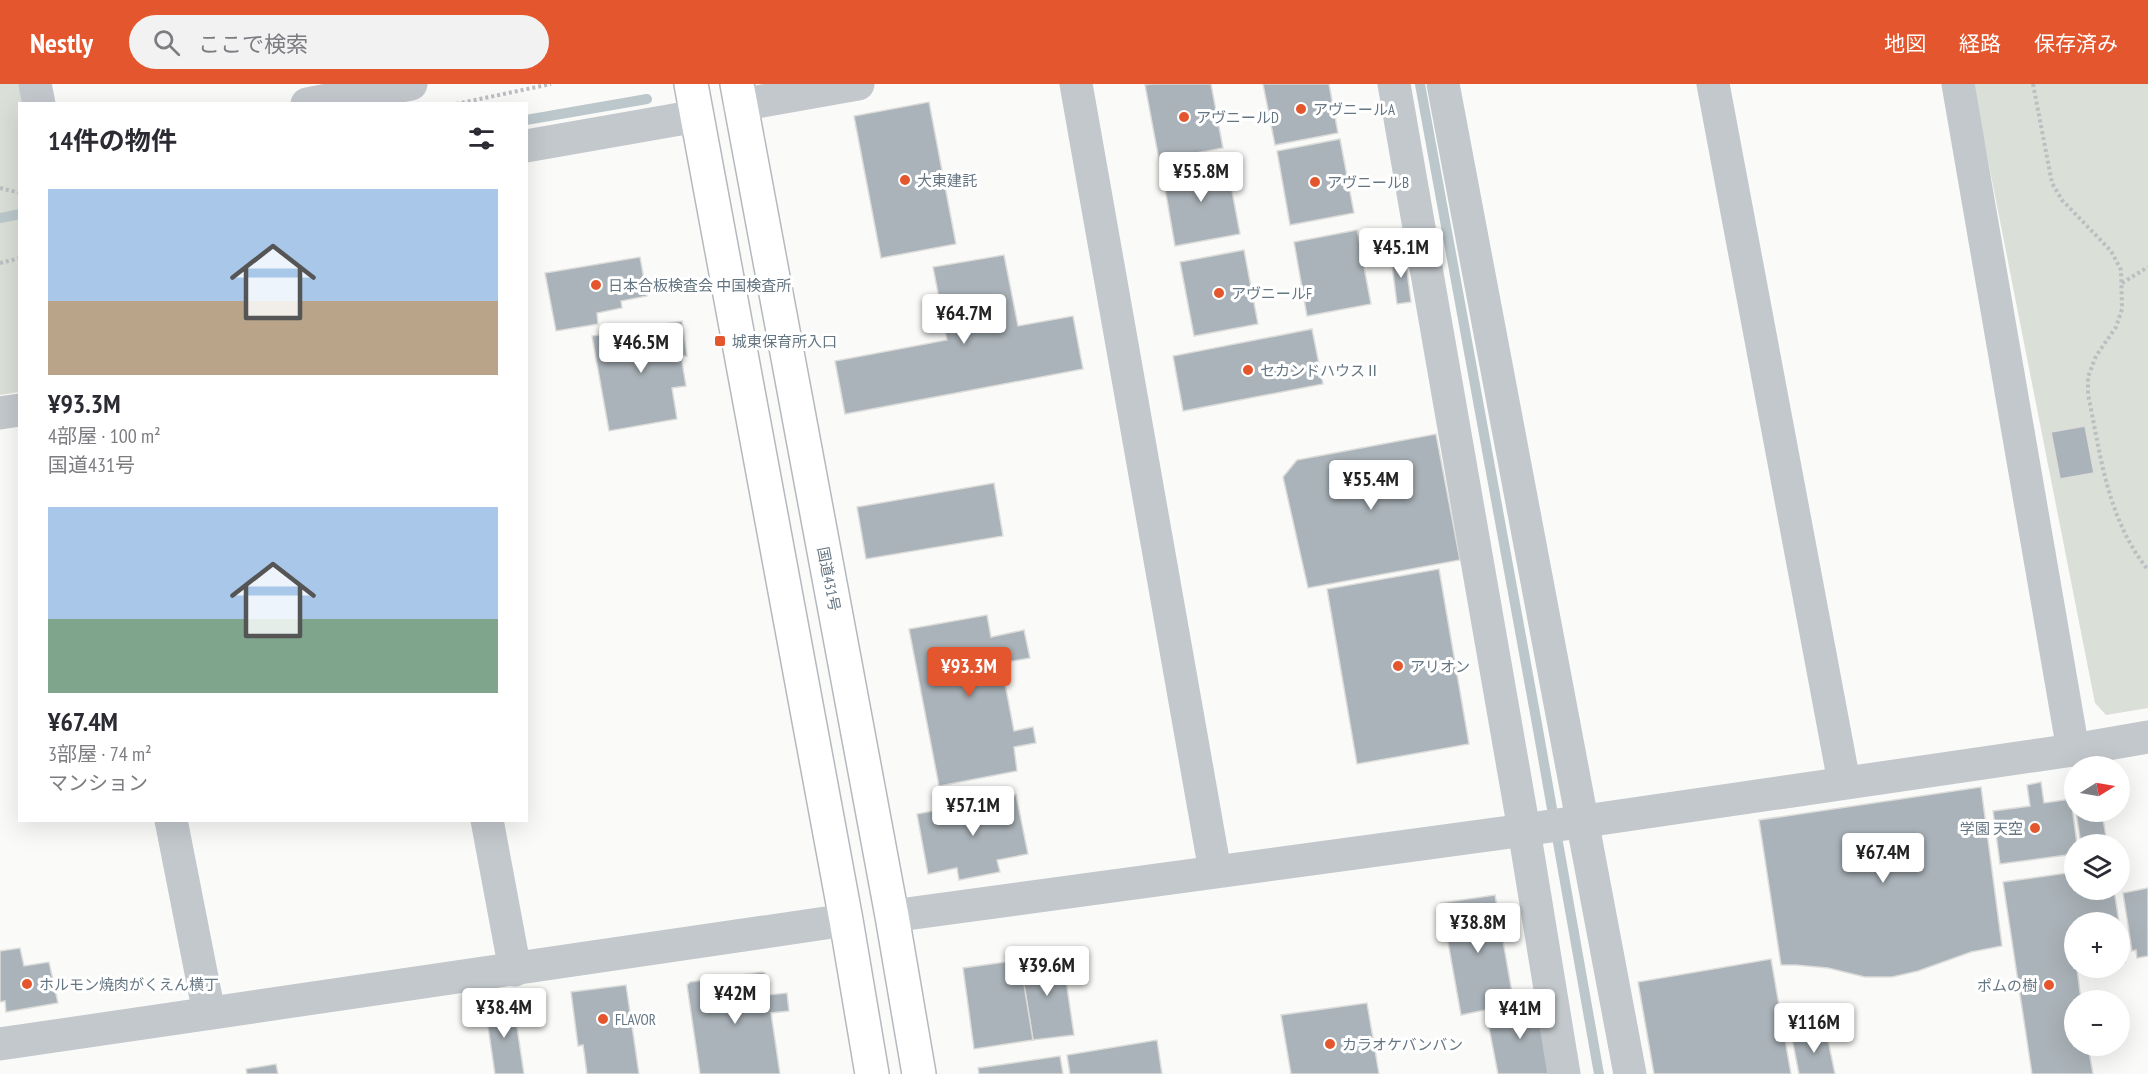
<!DOCTYPE html>
<html lang="ja">
<meta charset="utf-8">
<style>
body{margin:0;font-family:"PT Sans Narrow","Noto Sans JP",sans-serif;background:#f2f2f3;color:#2b2b33;height:100vh;display:flex;flex-direction:column;font-size:22px;white-space:nowrap}
*{box-sizing:border-box;margin:0}
p{font-size:20px;color:#7c7c81}
.icon{flex:none;width:33px;height:33px;fill:none;stroke:currentColor;stroke-width:2;stroke-linecap:round;stroke-linejoin:round}
.map{position:relative;flex:1;overflow:hidden}
.details{position:absolute;left:18px;top:18px;width:510px;height:720px;display:flex;flex-direction:column;background:#fff;border-radius:0px;box-shadow:0 6px 24px #0002}
.details>*{flex:none}
.needle{width:39px;rotate:79deg}
.controls{position:absolute;left:2064px;top:672px;display:grid;gap:12px}
.controls a{display:grid;place-items:center;width:66px;height:66px;border-radius:50%;background:#fff;box-shadow:0 6px 24px #0002;font-size:30px}
.price{position:absolute;translate:-50% -51px;padding:0 14px;border-radius:6px;background:#fff;color:#222;font-size:20px;line-height:39px;filter:drop-shadow(0 2px 3px #0008)}
.price::after{content:'';position:absolute;left:50%;top:36px;width:18px;height:14px;margin-left:-9px;background:inherit;clip-path:polygon(0 0,100% 0,50% 100%)}
.price.selected{background:#e4572e;color:#fff}
ul{padding:0;list-style:none}
li{display:grid;align-content:center;gap:12px;height:318px;padding:0 30px}
li span{display:grid;place-items:center;height:186px;border-radius:0px;color:#555}
li>.icon{margin-inline-start:auto}
span .icon{width:108px;height:108px;fill:#fffc;stroke-width:1}
li b{font-size:26px}
h2{display:flex;justify-content:space-between;align-items:center;height:72px;padding:0 30px;font-size:26px}
header{display:flex;align-items:center;gap:36px;box-sizing:border-box;height:84px;padding:0 30px;background:#e4572e;color:#fff}
header strong{font-size:28px}
nav{display:flex;gap:33px;margin-inline-start:auto;font-size:21px}
.search{width:420px;height:54px;background:#f2f2f3;display:flex;align-items:center;gap:15px;box-sizing:border-box;padding:0 21px;border-radius:33px;color:#7c7c81;font-size:22px}
.map>svg:first-child{display:block}
.green{fill:#dadfd7}
.lines{fill:none;stroke-linecap:round;stroke-linejoin:round}
.stream{stroke:#bbc7cb;stroke-width:10}
.building{fill:#aab3b9;stroke:#dcdcda;stroke-width:1.5}
.trunk-casing{stroke:#b4b9bd;stroke-width:36}
.path{stroke:#bbbfc2;stroke-width:4;stroke-dasharray:3 3;stroke-linecap:butt}
.minor{stroke:#c3c8cc;stroke-width:33}
.trunk{stroke:#fff;stroke-width:33}
.poi-dot{fill:#e4572e;stroke:#fff;stroke-width:2}
.labels{text-anchor:middle;dominant-baseline:central;stroke-width:6;stroke-linejoin:round;paint-order:stroke}
.poi-label{font-size:15px;fill:#657683;stroke:#fff;text-anchor:start}
.street-label{font-size:15px;fill:#657683;stroke:#fff}
</style>
<header>
<strong>Nestly</strong>
<div class="search"><svg class="icon" aria-label="search" viewBox="0 0 24 24"><circle cx="10" cy="10" r="6"/><path d="M15 15l6 6"/></svg>ここで検索</div>
<nav><a>地図</a><a>経路</a><a>保存済み</a></nav>
</header>
<div class="map">
<svg width="2148" height="990" viewBox="0 0 2148 990">
<rect width="100%" height="100%" fill="#fafaf8"/>
<!-- green -->
<g class="green">
<polygon points="0,0 22,0 25,19 20,20 19,308 0,311"/>
<polygon points="1973,0 2148,0 2148,624 2106,631 2095,619"/>
</g>
<g class="lines">
<!-- stream -->
<g class="stream">
<polyline points="1420,0 1537,640 1599,990"/>
<polyline points="526,36 647,15"/>
<polyline points="0,134 20,130"/>
</g>
</g>
<!-- building -->
<g class="building">
<polygon points="1153,0 1211,0 1223,64 1159,76 1145,1"/>
<polygon points="1263,0 1329,0 1338,49 1275,61"/>
<polygon points="929,18 956,160 881,174 854,32"/>
<polygon points="1340,55 1354,129 1290,141 1277,67"/>
<polygon points="1226,75 1240,150 1175,162 1162,87"/>
<polygon points="1357,146 1371,220 1307,232 1294,158"/>
<polygon points="1244,166 1258,240 1194,252 1180,178"/>
<polygon points="1004,171 1018,242 1073,232 1083,285 845,330 835,277 947,256 933,183"/>
<polygon points="1405,171 1411,218 1397,220 1391,173"/>
<polygon points="640,173 647,212 621,217 622,224 597,229 598,240 556,247 545,189"/>
<polygon points="682,237 687,272 681,272 686,302 672,304 677,335 609,347 592,252"/>
<polygon points="1312,245 1323,300 1183,327 1173,272"/>
<polygon points="2085,342 2094,389 2060,395 2051,348"/>
<polygon points="1436,350 1460,476 1308,504 1283,393 1297,376"/>
<polygon points="994,399 1003,452 866,475 857,423"/>
<polygon points="1439,485 1469,660 1357,680 1327,505"/>
<polygon points="987,531 991,553 1024,546 1030,574 1001,579 1014,647 1033,643 1036,659 1014,663 1017,687 939,702 909,545"/>
<polygon points="2041,698 2044,719 2071,715 2077,760 2074,760 2074,770 2000,780 1993,727 2030,722 2027,701"/>
<polygon points="1981,703 2002,862 1971,868 1918,887 1892,893 1865,893 1828,884 1796,881 1781,881 1759,736"/>
<polygon points="1016,711 1028,770 997,776 1000,788 959,796 957,784 928,790 917,730"/>
<polygon points="2076,728 2102,728 2107,760 2081,760"/>
<polygon points="2074,788 2074,806 2114,806 2119,838 2074,838 2074,884 2090,884 2077,885 2081,916 2074,916 2074,962 2088,962 2093,990 2032,990 2003,798"/>
<polygon points="2148,804 2148,872 2137,874 2136,866 2132,867 2123,809"/>
<polygon points="1495,811 1514,920 1461,931 1441,819"/>
<polygon points="2120,839 2125,878 2120,879"/>
<polygon points="20,864 24,882 49,878 58,919 6,928 5,917 0,918 0,867"/>
<polygon points="1062,869 1074,951 1033,956 1020,876"/>
<polygon points="1771,875 1791,990 1654,990 1638,898"/>
<polygon points="1020,876 1033,956 974,965 963,884"/>
<polygon points="762,888 765,889 768,911 787,909 789,927 771,929 780,990 700,990 687,901 690,898"/>
<polygon points="626,901 639,990 587,990 583,961 578,962 571,908"/>
<polygon points="513,917 524,990 495,990 485,922"/>
<polygon points="1540,918 1554,990 1498,990 1486,928"/>
<polygon points="1367,919 1379,990 1291,990 1281,931"/>
<polygon points="1826,947 1835,990 1799,990 1792,954"/>
<polygon points="1157,956 1162,990 1070,990 1067,971"/>
<polygon points="1060,972 1063,990 979,990 978,984"/>
<polygon points="276,980 278,990 247,990 246,985"/>
</g>
<g class="lines">
<defs>
<g id="trunk">
<polyline points="691,0 846,836 872,990"/>
<polyline points="737,0 892,832 919,990"/>
</g>
</defs>
<!-- trunk casing -->
<use href="#trunk" class="trunk-casing"/>
<!-- path -->
<g class="path">
<path d="M2033 0 2052 99 2062 116 2111 167 2121 186 2122 225 2116 243 2096 272 2088 293V310C2101 373 2107 434 2148 486"/>
<polyline points="456,20 551,0"/>
<polyline points="0,104 20,109"/>
<polyline points="0,179 20,174"/>
<polyline points="2122,199 2148,183"/>
</g>
<!-- minor -->
<g class="minor">
<polyline points="35,0 39,20"/>
<polyline points="1076,0 1215,787"/>
<polyline points="1394,0 1524,746 1564,990"/>
<polyline points="1443,0 1630,990"/>
<polyline points="1713,0 1844,698"/>
<polyline points="1958,0 2073,666"/>
<polyline points="307,20 411,0"/>
<polyline points="740,21 858,0"/>
<polyline points="526,62 697,32"/>
<polyline points="0,329 20,326"/>
<polyline points="171,736 209,929"/>
<polyline points="487,736 515,886"/>
<polyline points="892,832 1524,746 2073,666 2148,653"/>
<polyline points="0,960 846,836"/>
</g>
<!-- trunk -->
<use href="#trunk" class="trunk"/>
</g>
<!-- markers -->
<g class="poi-dot">
<circle cx="1301" cy="25" r="6"/>
<circle cx="1184" cy="33" r="6"/>
<circle cx="905" cy="96" r="6"/>
<circle cx="1315" cy="98" r="6"/>
<circle cx="596" cy="201" r="6"/>
<circle cx="1219" cy="209" r="6"/>
<rect x="714" y="251" width="12" height="12" rx="3"/>
<circle cx="1248" cy="286" r="6"/>
<circle cx="1398" cy="582" r="6"/>
<circle cx="2035" cy="744" r="6"/>
<circle cx="27" cy="900" r="6"/>
<circle cx="2049" cy="901" r="6"/>
<circle cx="603" cy="935" r="6"/>
<circle cx="1330" cy="960" r="6"/>
</g>
<g class="labels">
<!-- poi labels -->
<g class="poi-label">
<text x="1313" y="25">アヴニールA</text>
<text x="1196" y="33">アヴニールD</text>
<text x="917" y="96">大東建託</text>
<text x="1327" y="98">アヴニールB</text>
<text x="608" y="201">日本合板検査会 中国検査所</text>
<text x="1231" y="209">アヴニールF</text>
<text x="732" y="257">城東保育所入口</text>
<text x="1260" y="286">セカンドハウスⅡ</text>
<text x="1410" y="582">アリオン</text>
<text x="2023" y="744" text-anchor="end">学園 天空</text>
<text x="39" y="900">ホルモン焼肉がくえん横丁</text>
<text x="2037" y="901" text-anchor="end">ポムの樹</text>
<text x="615" y="935">FLAVOR</text>
<text x="1342" y="960">カラオケバンバン</text>
</g>
<!-- street labels -->
<g class="street-label">
<text transform="translate(829 495) rotate(79)">国道431号</text>
</g>
</g>
</svg>
<div class="controls">
<a><svg class="needle" viewBox="-14 -14 28 28"><path d="M0-13l5 13h-10z" fill="#e53935"/><path d="M0 13l5-13h-10z" fill="#7c7c81"/></svg></a>
<a><svg class="icon" aria-label="layers" viewBox="0 0 24 24"><path d="M12 4l9 5-9 5-9-5zM3 14l9 5 9-5"/></svg></a>
<a>+</a>
<a>−</a>
</div>
<b class="price" style="left:1201px;top:119px">¥55.8M</b>
<b class="price" style="left:1401px;top:195px">¥45.1M</b>
<b class="price" style="left:964px;top:261px">¥64.7M</b>
<b class="price" style="left:641px;top:290px">¥46.5M</b>
<b class="price" style="left:1371px;top:427px">¥55.4M</b>
<b class="price selected" style="left:969px;top:614px">¥93.3M</b>
<b class="price" style="left:973px;top:753px">¥57.1M</b>
<b class="price" style="left:1883px;top:800px">¥67.4M</b>
<b class="price" style="left:1478px;top:870px">¥38.8M</b>
<b class="price" style="left:1047px;top:913px">¥39.6M</b>
<b class="price" style="left:735px;top:941px">¥42M</b>
<b class="price" style="left:504px;top:955px">¥38.4M</b>
<b class="price" style="left:1520px;top:956px">¥41M</b>
<b class="price" style="left:1814px;top:970px">¥116M</b>
<section class="details">
<h2>14件の物件<svg class="icon" aria-label="filters" viewBox="0 0 24 24"><path d="M4 7h16M4 17h16"/><circle cx="9" cy="7" r="2"/><circle cx="15" cy="17" r="2"/></svg></h2>
<ul>
<li><span style="background:linear-gradient(#a9c7e8 60%,#b9a48a 0)"><svg class="icon" aria-label="home" viewBox="0 0 24 24"><path d="M3 11l9-7 9 7M6 9v11h12V9"/></svg></span><div><b>¥93.3M</b><p>4部屋 · 100 m²</p><p>国道431号</p></div></li>
<li><span style="background:linear-gradient(#a9c7e8 60%,#7fa58c 0)"><svg class="icon" aria-label="home" viewBox="0 0 24 24"><path d="M3 11l9-7 9 7M6 9v11h12V9"/></svg></span><div><b>¥67.4M</b><p>3部屋 · 74 m²</p><p>マンション</p></div></li>
</ul>
</section>
</div>
